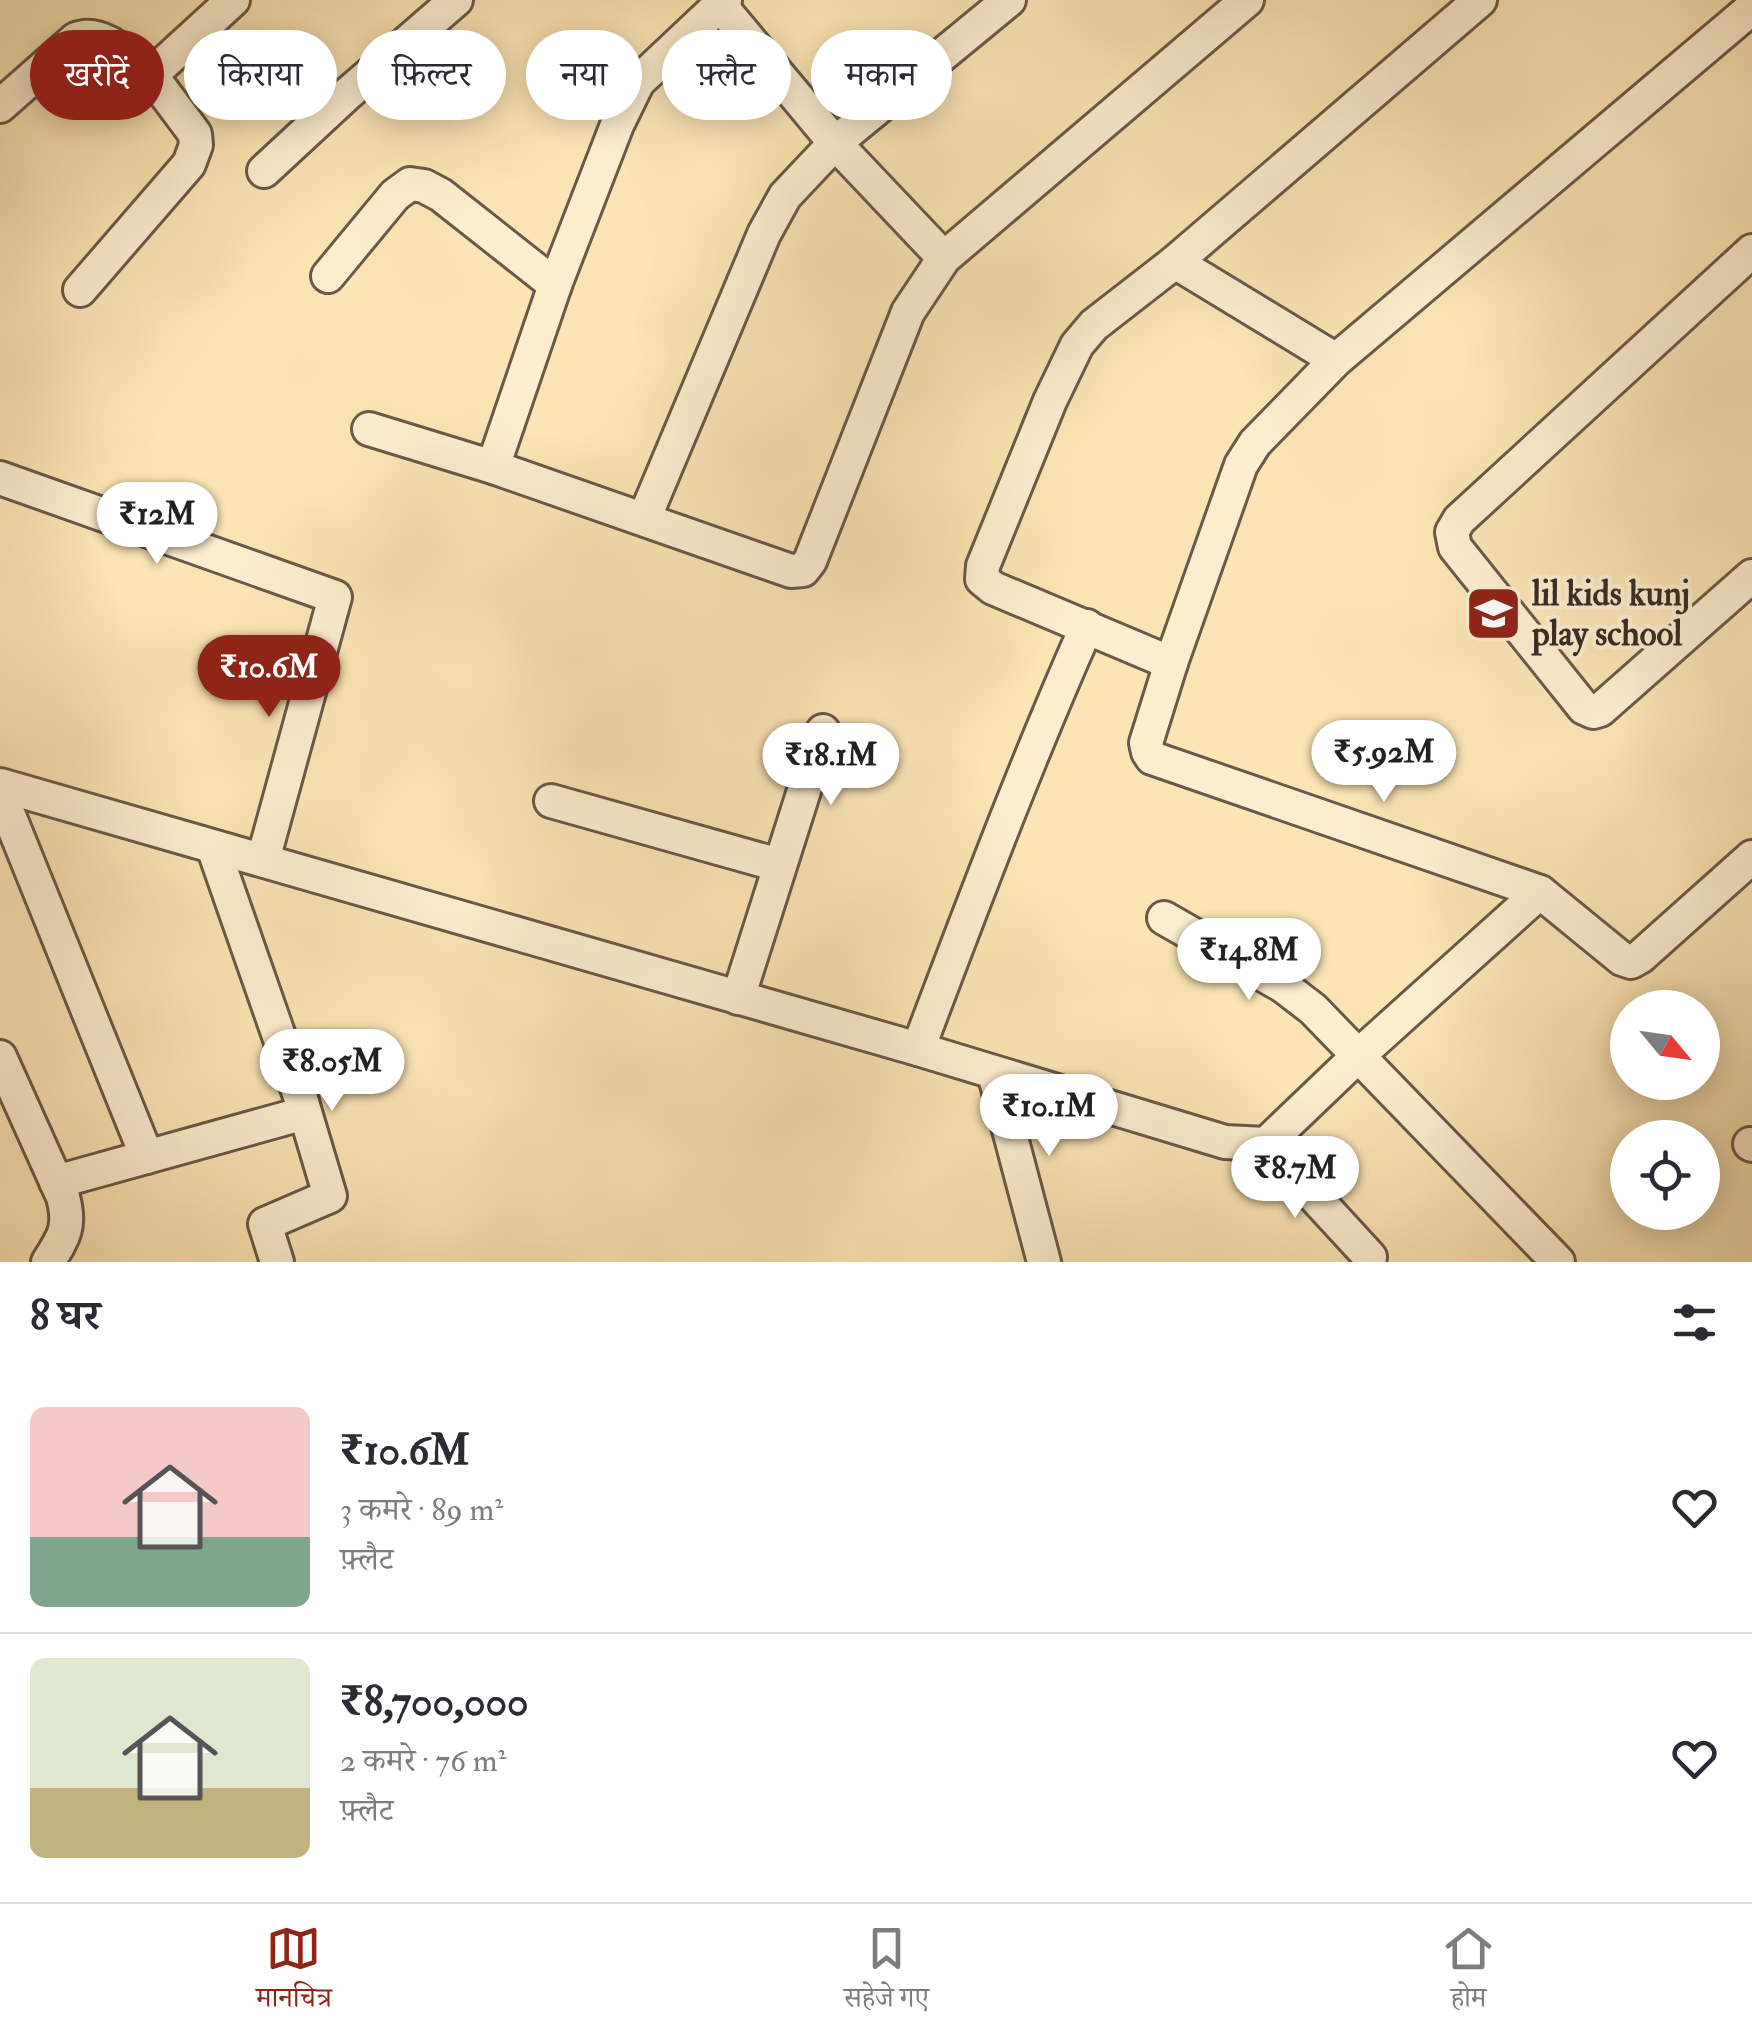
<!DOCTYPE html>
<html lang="hi">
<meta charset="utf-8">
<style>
body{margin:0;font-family:"IM FELL Double Pica","Noto Serif Devanagari",serif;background:#f2f2f3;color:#2b2b33;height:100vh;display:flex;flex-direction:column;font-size:38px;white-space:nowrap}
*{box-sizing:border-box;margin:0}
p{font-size:32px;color:#7c7c81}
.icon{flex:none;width:55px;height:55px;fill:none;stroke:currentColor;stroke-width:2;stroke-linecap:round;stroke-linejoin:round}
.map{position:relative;height:1262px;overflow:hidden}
.side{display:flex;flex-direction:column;background:#fff;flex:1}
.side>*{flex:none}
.banner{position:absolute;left:30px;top:30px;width:1000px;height:90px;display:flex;gap:20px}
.needle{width:65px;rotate:119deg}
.tools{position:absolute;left:1610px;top:990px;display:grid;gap:20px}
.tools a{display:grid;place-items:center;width:110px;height:110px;border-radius:50%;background:#fff;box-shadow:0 5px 25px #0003;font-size:50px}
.price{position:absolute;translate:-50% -85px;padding:0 22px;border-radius:35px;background:#fff;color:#222;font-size:32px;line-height:65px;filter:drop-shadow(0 2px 5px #0008)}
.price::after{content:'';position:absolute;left:50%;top:60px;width:30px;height:22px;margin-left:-15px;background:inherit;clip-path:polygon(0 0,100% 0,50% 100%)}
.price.selected{background:#8f2418;color:#fff}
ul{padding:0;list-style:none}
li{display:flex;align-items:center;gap:30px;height:250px;padding:0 30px}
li+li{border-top:2px solid #e1e1e2}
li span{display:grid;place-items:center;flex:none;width:280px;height:200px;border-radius:15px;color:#555}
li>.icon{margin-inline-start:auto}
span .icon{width:120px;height:120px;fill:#fffc;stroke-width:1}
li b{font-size:42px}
h2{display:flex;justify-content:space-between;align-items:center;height:120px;padding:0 30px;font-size:42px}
.pill{padding:0 35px;border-radius:45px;background:#fff;box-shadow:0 5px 25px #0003;font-size:35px;line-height:90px}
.pill.selected{background:#8f2418;color:#fff}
.menu{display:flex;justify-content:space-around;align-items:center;height:140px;border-top:2px solid #e1e1e2;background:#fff;font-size:28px;color:#7c7c81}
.menu a{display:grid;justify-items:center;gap:5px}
.menu .selected{color:#8f2418}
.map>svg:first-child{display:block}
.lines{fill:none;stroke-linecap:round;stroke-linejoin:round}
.minor-casing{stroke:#695948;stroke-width:38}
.minor{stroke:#fdedcf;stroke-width:32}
.labels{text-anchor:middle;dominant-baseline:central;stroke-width:8;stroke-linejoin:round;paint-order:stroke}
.poi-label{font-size:35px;font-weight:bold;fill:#382b24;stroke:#fdedcf;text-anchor:start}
</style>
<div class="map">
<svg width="1752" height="1262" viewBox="0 0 1752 1262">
<rect width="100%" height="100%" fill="#fce4b5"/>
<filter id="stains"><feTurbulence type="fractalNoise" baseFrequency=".002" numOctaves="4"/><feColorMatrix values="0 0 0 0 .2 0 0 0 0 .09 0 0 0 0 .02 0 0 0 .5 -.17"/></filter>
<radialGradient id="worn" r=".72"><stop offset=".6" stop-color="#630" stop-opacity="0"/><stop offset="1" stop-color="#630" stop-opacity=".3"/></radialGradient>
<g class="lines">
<defs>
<g id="minor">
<polyline points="725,0 638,82 617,125 555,285 493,467 791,571 803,570 810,561 908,312 944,258 1247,0"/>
<polyline points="720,5 835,143 944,258"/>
<path d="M0 106 76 39C103 28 130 59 151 75L233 0"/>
<polyline points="264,171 345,96 456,0"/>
<polyline points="1752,251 1459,520 1452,532 1455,547 1584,708 1593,712 1600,710 1752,576"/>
<polyline points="1175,262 1480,0"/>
<polyline points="328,276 395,195 410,184 424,186 441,195 555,285"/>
<polyline points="80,290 189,164 196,145 195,134 151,75"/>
<polyline points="1336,360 1175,262 1094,325 1077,345 1050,401 983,566 982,579 993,588 1171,663 1241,465 1255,443 1336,360 1752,8"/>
<polyline points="369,429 493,467"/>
<polyline points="0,478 335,597 263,860"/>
<polyline points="644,519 764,234 785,196 835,143 1009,0"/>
<polyline points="1171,663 1146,743 1148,752 1152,758 1540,892"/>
<polyline points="0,785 918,1049 1225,1142 1266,1144 1359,1055 1540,892 1622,959 1631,962 1640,957 1752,857"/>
<polyline points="0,793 147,1157"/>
<polyline points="551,801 779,865"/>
<polyline points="1164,918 1283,986 1313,1009 1558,1262"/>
<polyline points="738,998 823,731"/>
<path d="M918 1049C972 907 1025 765 1087 626"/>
<path d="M0 1057 63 1197C71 1227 64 1237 48 1262"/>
<polyline points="994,1073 1044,1262"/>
<polyline points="1266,1144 1370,1257"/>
<polyline points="1750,1144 1752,1145"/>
<polyline points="56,1182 294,1116 302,1108 302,1102 213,847"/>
<polyline points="277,1262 265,1224 330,1196 302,1102"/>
</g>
</defs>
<!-- minor casing -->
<use href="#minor" class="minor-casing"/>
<!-- minor -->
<use href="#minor" class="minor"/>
</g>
<!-- icons -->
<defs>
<symbol id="university-square" viewBox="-11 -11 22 22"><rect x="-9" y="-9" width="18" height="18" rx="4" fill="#8f2418" stroke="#fdedcf"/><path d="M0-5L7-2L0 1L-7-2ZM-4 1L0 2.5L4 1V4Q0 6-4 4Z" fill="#fff"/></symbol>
</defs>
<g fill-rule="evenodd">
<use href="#university-square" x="1462" y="582" width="63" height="63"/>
</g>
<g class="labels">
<!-- poi labels -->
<g class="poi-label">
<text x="1532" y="594">lil kids kunj<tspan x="1532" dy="40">play school</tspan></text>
</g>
</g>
<rect width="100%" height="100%" filter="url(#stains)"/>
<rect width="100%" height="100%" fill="url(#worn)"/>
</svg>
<div class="tools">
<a><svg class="needle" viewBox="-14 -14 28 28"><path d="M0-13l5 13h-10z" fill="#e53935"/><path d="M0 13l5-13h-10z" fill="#7c7c81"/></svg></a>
<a><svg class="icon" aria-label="locate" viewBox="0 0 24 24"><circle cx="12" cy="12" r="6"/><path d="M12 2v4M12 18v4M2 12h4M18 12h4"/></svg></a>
</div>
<b class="price" style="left:157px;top:567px">₹12M</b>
<b class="price selected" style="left:269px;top:720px">₹10.6M</b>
<b class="price" style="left:1384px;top:805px">₹5.92M</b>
<b class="price" style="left:831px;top:808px">₹18.1M</b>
<b class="price" style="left:1249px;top:1003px">₹14.8M</b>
<b class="price" style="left:332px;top:1114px">₹8.05M</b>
<b class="price" style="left:1049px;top:1159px">₹10.1M</b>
<b class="price" style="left:1295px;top:1221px">₹8.7M</b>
<div class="banner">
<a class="pill selected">खरीदें</a>
<a class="pill">किराया</a>
<a class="pill">फ़िल्टर</a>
<a class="pill">नया</a>
<a class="pill">फ़्लैट</a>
<a class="pill">मकान</a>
</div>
</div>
<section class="side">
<h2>8 घर<svg class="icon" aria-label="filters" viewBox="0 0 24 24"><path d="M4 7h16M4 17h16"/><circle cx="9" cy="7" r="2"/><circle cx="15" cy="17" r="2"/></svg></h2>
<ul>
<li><span style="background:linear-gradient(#f6c9c9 65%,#7fa58c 0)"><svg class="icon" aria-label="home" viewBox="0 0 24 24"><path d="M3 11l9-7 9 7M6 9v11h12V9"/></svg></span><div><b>₹10.6M</b><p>3 कमरे · 89 m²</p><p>फ़्लैट</p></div><svg class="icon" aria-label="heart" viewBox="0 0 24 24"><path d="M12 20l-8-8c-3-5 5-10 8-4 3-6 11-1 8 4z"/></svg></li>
<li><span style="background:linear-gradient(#dfe7d0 65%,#c2b280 0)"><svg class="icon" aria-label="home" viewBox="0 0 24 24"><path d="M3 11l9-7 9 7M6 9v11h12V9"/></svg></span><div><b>₹8,700,000</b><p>2 कमरे · 76 m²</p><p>फ़्लैट</p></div><svg class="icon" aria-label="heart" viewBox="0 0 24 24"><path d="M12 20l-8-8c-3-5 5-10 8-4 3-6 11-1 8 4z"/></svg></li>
</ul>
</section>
<nav class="menu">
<a class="selected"><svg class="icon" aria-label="map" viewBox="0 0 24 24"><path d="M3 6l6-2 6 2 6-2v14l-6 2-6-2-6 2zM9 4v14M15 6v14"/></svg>मानचित्र</a>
<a><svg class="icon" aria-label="saved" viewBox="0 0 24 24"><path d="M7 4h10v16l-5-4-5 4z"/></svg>सहेजे गए</a>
<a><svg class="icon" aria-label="home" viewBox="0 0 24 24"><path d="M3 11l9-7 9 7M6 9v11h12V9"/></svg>होम</a>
</nav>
